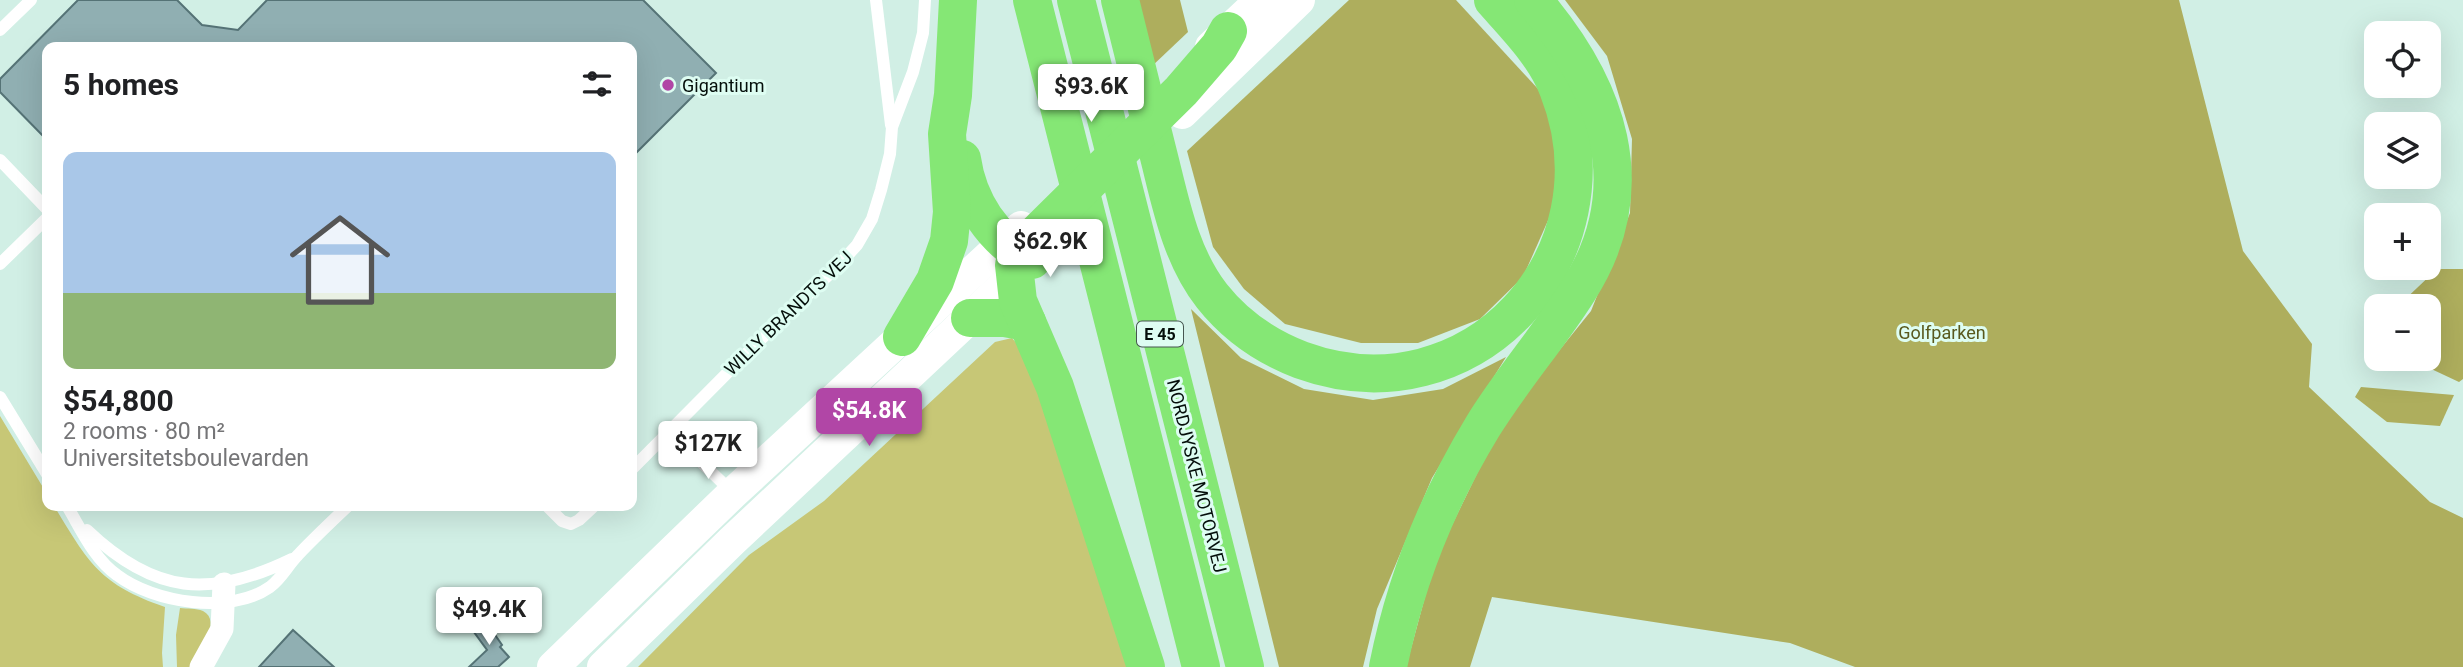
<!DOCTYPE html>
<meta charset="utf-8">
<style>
body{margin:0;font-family:Roboto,sans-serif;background:#f2f2f2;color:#202124;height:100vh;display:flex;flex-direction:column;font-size:26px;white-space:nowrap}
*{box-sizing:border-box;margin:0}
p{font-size:23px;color:#757577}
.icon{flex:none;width:38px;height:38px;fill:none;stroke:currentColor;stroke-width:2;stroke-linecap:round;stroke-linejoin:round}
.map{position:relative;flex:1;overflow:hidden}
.panel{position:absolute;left:42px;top:42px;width:595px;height:469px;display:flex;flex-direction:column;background:#fff;border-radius:14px;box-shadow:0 7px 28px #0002}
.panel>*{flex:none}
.tools{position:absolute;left:2364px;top:21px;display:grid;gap:14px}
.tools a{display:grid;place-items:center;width:77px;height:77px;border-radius:14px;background:#fff;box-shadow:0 7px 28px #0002;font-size:35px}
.price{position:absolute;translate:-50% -60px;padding:0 16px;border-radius:7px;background:#fff;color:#222;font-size:23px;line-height:46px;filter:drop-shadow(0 2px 4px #0008)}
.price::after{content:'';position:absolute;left:50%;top:42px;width:21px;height:16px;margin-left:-10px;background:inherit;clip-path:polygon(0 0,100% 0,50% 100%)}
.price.active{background:#b146a6;color:#fff}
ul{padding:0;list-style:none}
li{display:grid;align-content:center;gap:14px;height:371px;padding:0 21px}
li+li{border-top:2px solid #e0e0e0}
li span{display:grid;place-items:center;height:217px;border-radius:14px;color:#555}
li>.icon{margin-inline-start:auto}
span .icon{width:126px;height:126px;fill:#fffc;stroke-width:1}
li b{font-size:30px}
h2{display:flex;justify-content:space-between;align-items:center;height:84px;padding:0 21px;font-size:30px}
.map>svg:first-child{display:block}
.green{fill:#c7c776}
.forest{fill:#aeae5d}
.building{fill:#90afb2;stroke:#557376;stroke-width:2}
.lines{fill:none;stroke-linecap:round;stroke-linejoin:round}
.service{stroke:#fff;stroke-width:12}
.minor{stroke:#fff;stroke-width:23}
.secondary{stroke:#fff;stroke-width:32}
.motorway{stroke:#85e775;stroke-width:38}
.poi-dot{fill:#b146a6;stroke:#defdf2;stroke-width:2.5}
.labels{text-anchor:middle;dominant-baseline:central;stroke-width:6;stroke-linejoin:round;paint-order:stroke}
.shield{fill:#defdf2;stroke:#465650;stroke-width:2}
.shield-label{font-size:16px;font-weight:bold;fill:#050f0b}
.poi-label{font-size:18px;fill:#050f0b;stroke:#defdf2;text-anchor:start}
.street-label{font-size:18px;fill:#050f0b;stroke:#defdf2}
.park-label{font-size:18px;fill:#59591d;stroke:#defdf2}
</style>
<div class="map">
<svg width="2463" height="667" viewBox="0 0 2463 667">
<rect width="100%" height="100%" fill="#d1efe5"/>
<!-- green -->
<g class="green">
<polygon points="1012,338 1025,353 1129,667 638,667 749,555 824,501 995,342"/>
<path d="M0 416 47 494V506H54C89 563 99 584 165 607L162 653 163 667H0Z"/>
<path d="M180 608C187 609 196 608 203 611 223 621 198 654 191 667H177L176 635Z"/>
</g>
<!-- forest -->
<g class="forest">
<polygon points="1134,0 1180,0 1188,32 1150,68"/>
<polygon points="1349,0 1456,0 1539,90 1559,147 1554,207 1523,277 1480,319 1418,343 1361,343 1285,324 1244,289 1213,247 1187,151"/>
<polygon points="1565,0 2179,0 2243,251 2312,344 2309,387 2430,502 2463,518 2463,667 1855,667 1790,643 1492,597 1470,667 1406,667 1435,560 1503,420 1591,311 1630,213 1632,139 1607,56"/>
<polygon points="2437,269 2463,269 2463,379 2459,382 2410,359 2429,359 2429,306 2398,306"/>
<polygon points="1191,309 1241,358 1304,389 1373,400 1443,389 1506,357 1432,478 1377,609 1363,667 1279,667"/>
<polygon points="2361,387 2454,395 2440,426 2387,422 2355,397"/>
</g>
<!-- building -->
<g class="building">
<polygon points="78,0 177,0 202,25 238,30 267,0 643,0 716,73 632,157 632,47 47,47 47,140 0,92 0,79"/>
<polygon points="484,619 502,645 500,647 509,657 498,667 469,667 487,650 471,628"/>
<polygon points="293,630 334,667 259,667"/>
</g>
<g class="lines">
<!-- service -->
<g class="service">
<polyline points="876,0 891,125"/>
<polyline points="0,30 31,0"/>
<polyline points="0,160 47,209"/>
<polyline points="0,264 47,218"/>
<polyline points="0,397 47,474"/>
<polyline points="669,431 732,492"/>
<polyline points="632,469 756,344 835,269 857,245 872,219 881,190 890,154 892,127 913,72 923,33 925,0"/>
<path d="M67 506C81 529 94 559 117 575 154 603 230 615 270 587 282 578 288 565 298 555 314 538 331 522 348 506"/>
<polyline points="547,506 562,521 571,524 579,520 594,506"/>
<path d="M87 530C154 594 210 599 292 559"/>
</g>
<!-- minor -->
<polyline class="minor" points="201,667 222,629 224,584"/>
<!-- secondary -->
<g class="secondary">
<polyline points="1211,47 1261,0"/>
<polyline points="1182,113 1299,0"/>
<polyline points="553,667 733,493 1021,227"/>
<polyline points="603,667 732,541 1027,264"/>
</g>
<!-- motorway -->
<g class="motorway">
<polyline points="1032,0 1201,667"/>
<polyline points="1076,0 1245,667"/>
<path d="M1120 0C1132 50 1145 99 1157 149 1170 199 1179 254 1212 296 1235 325 1267 347 1301 360 1471 422 1624 256 1558 89 1545 55 1517 27 1493 0"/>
<path d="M962 159C968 202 993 240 1032 260"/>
<polyline points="970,318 1005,318 1027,322"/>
<polyline points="902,337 935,281 949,241 952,212 947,134 953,95 958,0"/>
<polyline points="1146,667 1055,387 1018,301 1014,265 1026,244 1181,91 1219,47 1228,31"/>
<path d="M1388 667C1405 582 1438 500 1483 426 1512 379 1549 337 1578 291 1645 187 1607 86 1533 0"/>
</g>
</g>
<!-- markers -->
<circle class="poi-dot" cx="668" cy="85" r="7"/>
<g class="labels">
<!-- shield labels -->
<rect class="shield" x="1137" y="321.5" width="46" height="25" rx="5"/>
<g class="shield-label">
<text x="1160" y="334">E 45</text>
</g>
<!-- poi labels -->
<g class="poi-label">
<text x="682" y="85">Gigantium</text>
</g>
<!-- street labels -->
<g class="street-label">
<text transform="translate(788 313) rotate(-44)">WILLY BRANDTS VEJ</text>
<text transform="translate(1197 476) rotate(76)">NORDJYSKE MOTORVEJ</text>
</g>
<!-- park labels -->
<g class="park-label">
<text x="1942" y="332">Golfparken</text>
</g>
</g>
</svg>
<div class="tools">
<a><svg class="icon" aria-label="locate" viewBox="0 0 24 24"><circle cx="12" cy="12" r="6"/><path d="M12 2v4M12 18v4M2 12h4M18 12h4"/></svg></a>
<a><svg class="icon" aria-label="layers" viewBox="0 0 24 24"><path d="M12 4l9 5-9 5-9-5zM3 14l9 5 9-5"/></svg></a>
<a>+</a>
<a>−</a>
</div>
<b class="price" style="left:1091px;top:124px">$93.6K</b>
<b class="price" style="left:1050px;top:279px">$62.9K</b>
<b class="price active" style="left:869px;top:448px">$54.8K</b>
<b class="price" style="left:708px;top:481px">$127K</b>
<b class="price" style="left:489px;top:647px">$49.4K</b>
<section class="panel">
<h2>5 homes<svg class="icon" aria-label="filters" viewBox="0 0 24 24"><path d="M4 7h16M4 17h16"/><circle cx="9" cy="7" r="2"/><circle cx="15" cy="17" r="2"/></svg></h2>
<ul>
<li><span style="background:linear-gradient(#a9c7e8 65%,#8fb573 0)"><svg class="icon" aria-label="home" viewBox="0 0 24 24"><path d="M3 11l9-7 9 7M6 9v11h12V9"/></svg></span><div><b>$54,800</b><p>2 rooms · 80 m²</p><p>Universitetsboulevarden</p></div></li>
</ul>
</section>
</div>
